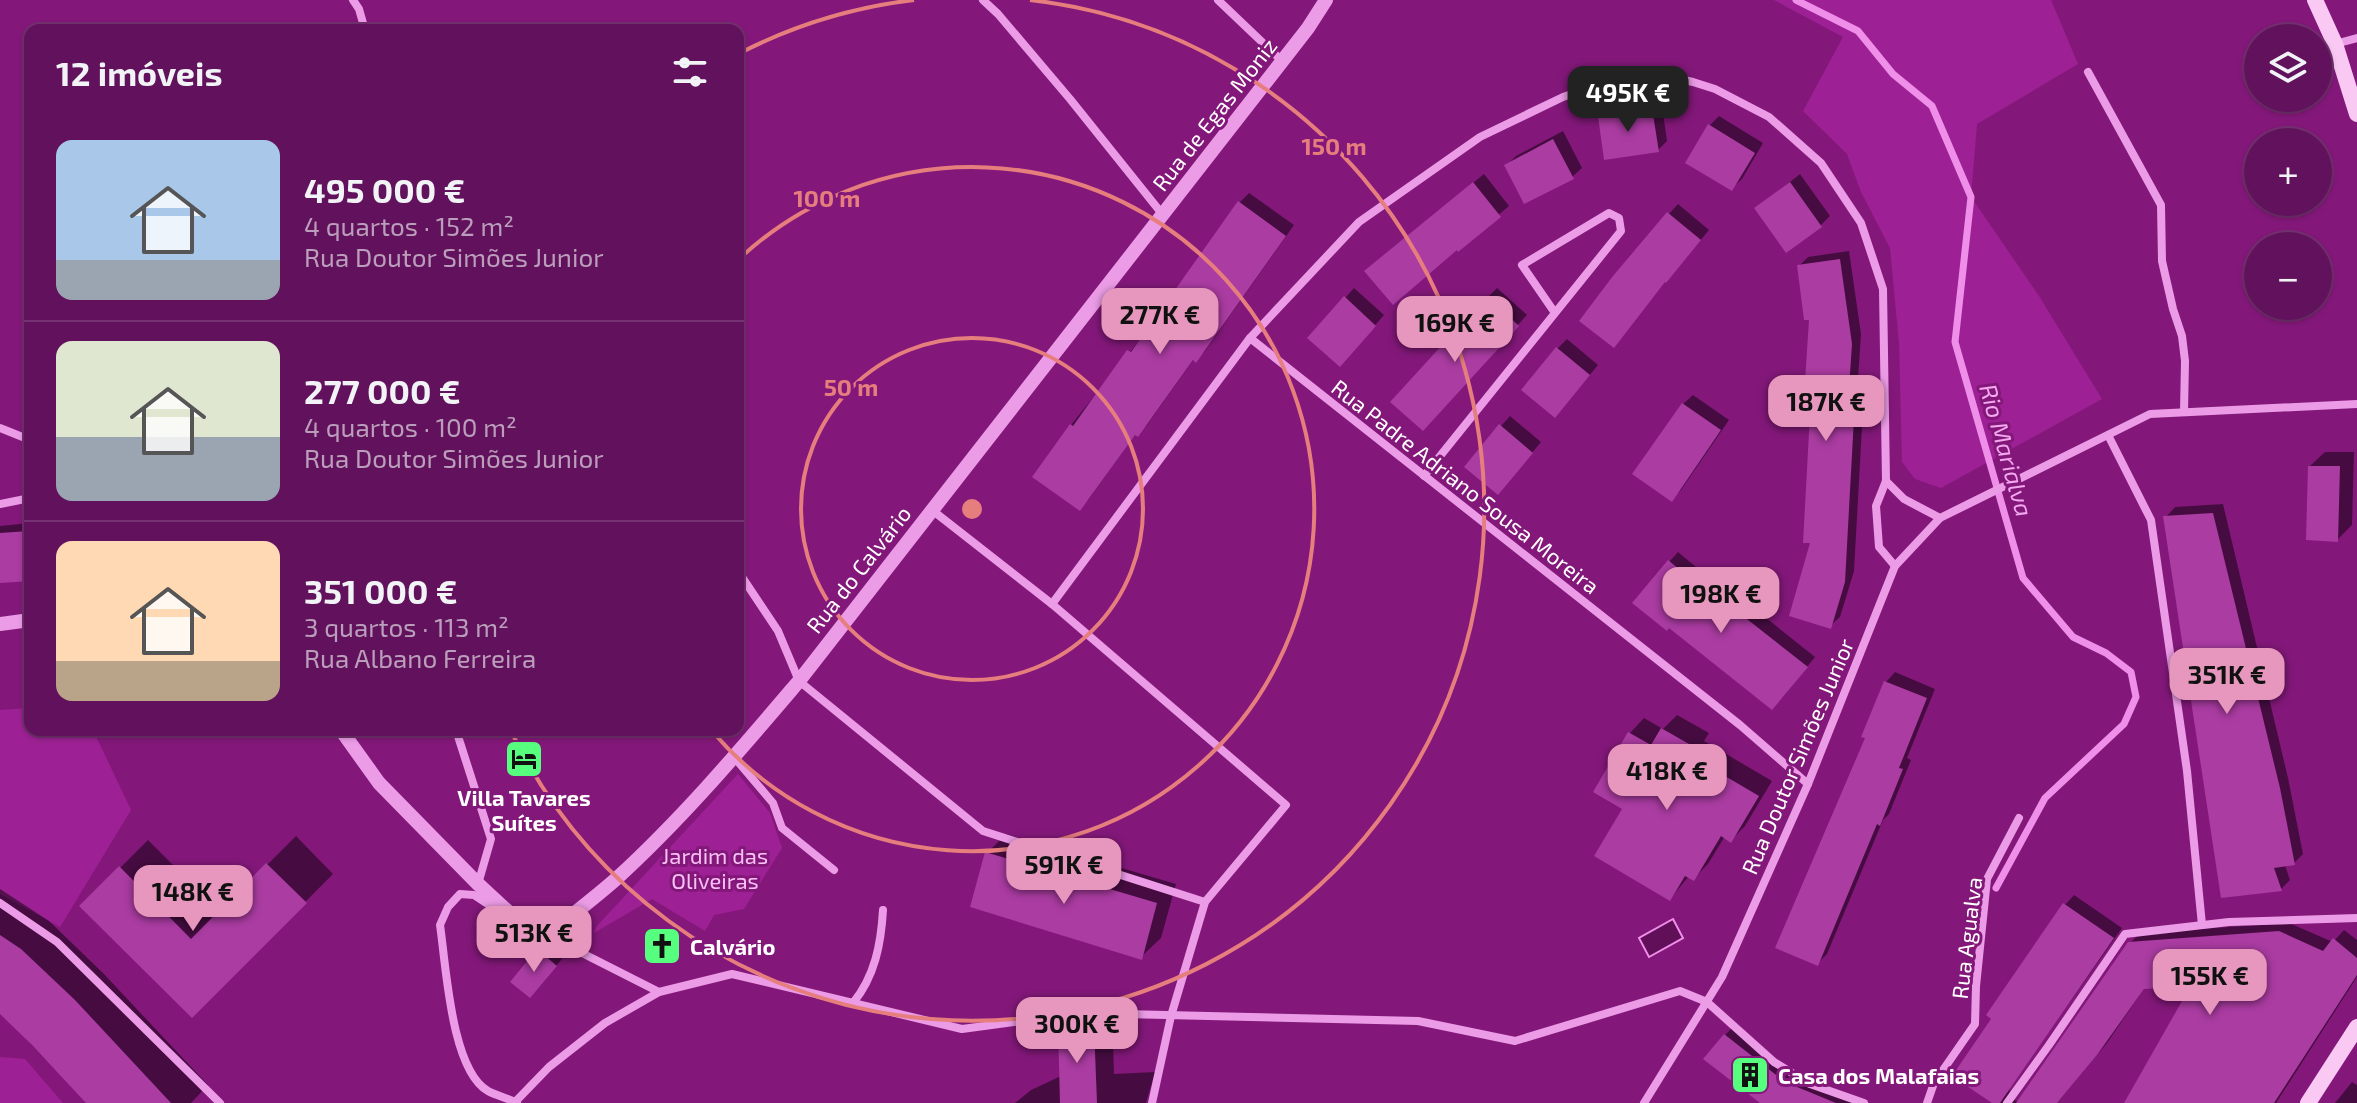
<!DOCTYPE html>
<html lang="pt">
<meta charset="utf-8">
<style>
body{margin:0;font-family:"Exo 2",sans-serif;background:#6b2065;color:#f1f3f6;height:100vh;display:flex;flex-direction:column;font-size:30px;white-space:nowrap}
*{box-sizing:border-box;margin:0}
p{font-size:26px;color:#bb9ebb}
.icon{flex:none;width:44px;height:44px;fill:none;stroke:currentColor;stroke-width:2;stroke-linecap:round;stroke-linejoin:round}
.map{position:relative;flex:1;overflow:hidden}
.sheet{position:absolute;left:24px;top:24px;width:720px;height:712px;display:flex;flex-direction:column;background:#62125c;border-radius:16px;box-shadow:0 2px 6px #0004,0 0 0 2px #763272}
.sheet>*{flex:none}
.fabs{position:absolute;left:2244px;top:24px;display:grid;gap:16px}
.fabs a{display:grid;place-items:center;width:88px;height:88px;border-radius:50%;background:#62125c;box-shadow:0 2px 6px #0004,0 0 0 2px #763272;font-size:40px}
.price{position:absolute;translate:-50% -68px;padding:0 18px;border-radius:16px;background:#e797bd;color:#111;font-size:26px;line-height:52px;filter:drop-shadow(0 2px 4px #0008)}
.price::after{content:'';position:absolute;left:50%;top:48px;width:24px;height:18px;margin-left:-12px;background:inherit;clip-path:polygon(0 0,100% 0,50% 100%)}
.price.current{background:#222;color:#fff}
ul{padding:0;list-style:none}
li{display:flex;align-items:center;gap:24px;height:200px;padding:0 32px}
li+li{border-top:2px solid #763272}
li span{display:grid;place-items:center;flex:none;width:224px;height:160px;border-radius:16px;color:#555}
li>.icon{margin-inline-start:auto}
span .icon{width:96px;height:96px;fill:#fffc;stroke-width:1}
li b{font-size:34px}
h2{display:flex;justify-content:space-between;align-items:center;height:96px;padding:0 32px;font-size:34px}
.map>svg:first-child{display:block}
.green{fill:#9d2194}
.water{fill:#610f59;stroke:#ef8fe9;stroke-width:2}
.shadow{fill:#0007}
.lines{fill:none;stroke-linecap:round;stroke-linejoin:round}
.stream{stroke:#ef8fe9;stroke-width:7}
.building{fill:#ab3ca2}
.minor{stroke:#ec9ce6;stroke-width:8}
.tertiary{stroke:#ec9ce6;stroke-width:14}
.secondary{stroke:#f9c9f4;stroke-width:16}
.ring{fill:none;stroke:#e67e7e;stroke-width:4}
.labels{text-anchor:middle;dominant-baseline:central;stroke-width:6;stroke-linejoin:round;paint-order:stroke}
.street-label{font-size:22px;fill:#fff;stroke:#83187a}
.poi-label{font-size:22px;font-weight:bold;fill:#fff;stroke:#83187a;text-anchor:start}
.park-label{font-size:22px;fill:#f9c1f5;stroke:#83187a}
.water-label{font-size:24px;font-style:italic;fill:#f4a8ef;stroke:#83187a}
.centre{fill:#e67e7e;stroke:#83187a;stroke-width:4}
.ring-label{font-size:24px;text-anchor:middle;font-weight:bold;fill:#e67e7e;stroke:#83187a;stroke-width:6;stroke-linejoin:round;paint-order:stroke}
</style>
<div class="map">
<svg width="2357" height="1103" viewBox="0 0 2357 1103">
<rect width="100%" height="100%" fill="#83187a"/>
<!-- green -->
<g class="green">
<polygon points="1774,0 2051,0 2078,64 1977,124 1971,197 2039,296 2102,399 1941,488 1915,479 1902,462 1899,343 1890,248 1861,192 1847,154 1803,111 1843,37"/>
<polygon points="30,708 30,730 93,730 131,810 60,927 0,894 0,710"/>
<polygon points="738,774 770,813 782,848 744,909 714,915 705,931 652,899 594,933 596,927"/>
<polygon points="0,1057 25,1059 63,1103 0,1103"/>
</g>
<!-- water -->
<polygon class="water" points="1673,919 1683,938 1649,957 1639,938"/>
<!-- shadow -->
<g class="shadow">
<polygon points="1661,99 1667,141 1658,150 1600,117 1609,107"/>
<polygon points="1719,116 1763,143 1742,179 1732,188 1709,126"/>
<polygon points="1563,131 1582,168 1572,177 1507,165 1516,156"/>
<polygon points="1484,174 1509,206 1458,249 1376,262"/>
<polygon points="1800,174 1830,216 1821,225 1786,250 1757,208"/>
<polygon points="1249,193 1294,225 1205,351 1196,360 1194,359 1147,425 1138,434 1136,433 1089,499 1080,508 1071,425 1138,342 1240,202"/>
<polygon points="1678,204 1709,230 1675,271 1669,214"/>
<polygon points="1849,251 1861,334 1856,409 1863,409 1854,571 1840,617 1830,626 1813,541 1814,394 1811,317 1799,266 1808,257"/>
<polygon points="1354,288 1384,315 1349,355 1345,298"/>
<polygon points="1497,288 1527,315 1432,419 1488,297"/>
<polygon points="1567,339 1598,365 1564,406 1557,349"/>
<polygon points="1693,395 1729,420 1681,490 1672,499 1683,404"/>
<polygon points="1510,416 1541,442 1507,483 1501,426"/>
<polygon points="2325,452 2354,452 2352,525 2337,540 2310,466"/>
<polygon points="2223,504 2288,778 2303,854 2294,863 2285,865 2290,880 2281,889 2222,896 2166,517 2175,507"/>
<polygon points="30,523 30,579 0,581 0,526"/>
<polygon points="1678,552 1731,596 1735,593 1815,657 1782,698 1669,562"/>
<polygon points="1895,672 1935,689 1907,758 1911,760 1889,814 1883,820 1827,954 1818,963 1868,737 1886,682"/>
<polygon points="1677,715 1709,733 1704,741 1772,781 1745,826 1731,840 1725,836 1708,864 1693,879 1689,876 1670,899 1624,808 1595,791 1630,733 1644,718 1663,729"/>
<polygon points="1006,834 1176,884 1161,938 1141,957 987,853"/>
<polygon points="296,836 333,874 192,1016 82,906 148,840 220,912"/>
<polygon points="0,889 49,921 103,973 208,1085 191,1103 88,1103 0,1012"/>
<polygon points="2074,895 2122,928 2010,1087 2009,1095 2016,1101 2020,1100 2129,944 2140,933 2289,923 2333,942 2344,930 2357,940 2357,977 2276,1103 2126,1103 2193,985 2146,986 2107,1043 2057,1103 1995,1103 1994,1018 2065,905"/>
<polygon points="547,941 565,955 540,986 538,950"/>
<polygon points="1112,1009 1114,1074 1155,1072 1146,1103 1015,1103 1031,1090 1061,1076 1060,1028 1078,1010"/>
<polygon points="1734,1026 1794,1073 1865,1103 1764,1103 1725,1035"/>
<polygon points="2352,1082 2357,1085 2357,1103 2335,1103"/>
</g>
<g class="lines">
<!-- stream -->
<polyline class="stream" points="1796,0 1858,31 1893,74 1932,106 1971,197 1955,342 2023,578 2073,637 2106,653 2131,672 2136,697 2124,724 2045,798 1996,888"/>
</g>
<!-- building -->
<g class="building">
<polygon points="1652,108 1659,152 1604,160 1598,116"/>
<polygon points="1708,124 1755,153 1732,191 1685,163"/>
<polygon points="1553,139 1574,179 1524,204 1504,165"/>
<polygon points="1473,182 1501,217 1458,252 1457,250 1393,305 1364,271"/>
<polygon points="1790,182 1822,227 1786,253 1754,208"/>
<polygon points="1238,201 1286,236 1196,363 1193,360 1138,437 1135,435 1080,511 1032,477 1070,424 1073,426 1127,350 1131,352"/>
<polygon points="1667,212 1701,240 1666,283 1665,282 1614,348 1579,321 1613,276"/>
<polygon points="1840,259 1852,344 1847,418 1854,418 1845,582 1831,629 1789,616 1810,543 1803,543 1811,396 1804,396 1809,320 1804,320 1797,265"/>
<polygon points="1344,296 1376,326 1340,367 1307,338"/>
<polygon points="1487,296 1519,326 1423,431 1390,402"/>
<polygon points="1556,347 1590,375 1555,418 1521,390"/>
<polygon points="1682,403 1721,430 1672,502 1632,474"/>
<polygon points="1499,424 1533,453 1498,495 1464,467"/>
<polygon points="2308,466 2340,466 2338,542 2306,540"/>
<polygon points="2213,513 2280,788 2295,865 2274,868 2282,891 2221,898 2163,516"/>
<polygon points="29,531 30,581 0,583 0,533"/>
<polygon points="1668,560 1721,604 1724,601 1808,667 1772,710 1669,628 1667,631 1632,603"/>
<polygon points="1884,681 1927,698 1899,768 1903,769 1880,826 1877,824 1818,966 1775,948 1865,738 1861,737"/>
<polygon points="1661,728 1696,748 1691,756 1759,796 1731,843 1721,836 1694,881 1685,876 1670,901 1594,856 1622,809 1593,792 1628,732 1651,745"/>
<polygon points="985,852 1157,903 1142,960 970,907"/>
<polygon points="266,863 307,903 192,1018 79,906 119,866 191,939"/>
<polygon points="2063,903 2114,938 2000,1103 1992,1103 1952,1076 1991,1019 1986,1015"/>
<polygon points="2279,931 2323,951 2333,938 2357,958 2357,975 2274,1103 2124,1103 2190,987 2144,989 2097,1055 2057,1103 2016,1103 2128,942"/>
<polygon points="0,935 21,949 75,1000 171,1103 86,1103 32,1045 0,1014"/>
<polygon points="537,949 557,966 530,998 510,982"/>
<polygon points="1094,1026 1097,1103 1060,1103 1058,1027"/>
<polygon points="1724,1034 1785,1082 1836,1103 1760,1103 1703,1059"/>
</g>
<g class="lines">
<!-- minor -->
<g class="minor">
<polyline points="353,0 359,9 365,30"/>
<polyline points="983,0 998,14 1070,99 1163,215"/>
<polyline points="1218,0 1282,61"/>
<polyline points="2335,44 2357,38"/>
<polyline points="2088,72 2161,205 2162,261 2173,309 2182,336 2185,361 2184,412"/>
<polyline points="1250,338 1740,725 1808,784"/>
<polyline points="0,428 30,440"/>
<polyline points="2108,435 2151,520 2187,771 2202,925"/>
<polyline points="1424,476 1621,231 1619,218 1609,213 1522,265 1555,313"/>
<polyline points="1886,481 1904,499 1940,518"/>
<polyline points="0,504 30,498"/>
<polyline points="932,510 1052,604 1286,805 1205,902 1171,1016 1152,1103"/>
<polyline points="738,571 778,631 799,681 983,831 1205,902"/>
<polyline points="1052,604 1250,338 1359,222 1480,137 1563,97 1586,89 1602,84 1656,74 1693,82 1715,89 1769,117 1821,163 1861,223 1883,289 1886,481 1876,506 1879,547 1895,566"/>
<polyline points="456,730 491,839 478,884"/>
<polyline points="734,757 773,803 782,828 834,870"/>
<polyline points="0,903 57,942 220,1103"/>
<path d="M504 915 474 895 460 894 448 907 440 925C446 965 451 1070 488 1091 497 1096 508 1098 517 1103"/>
<polyline points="559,926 582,953 659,992 732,974 962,1029 1081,1013 1418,1021 1515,1041 1680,991 1707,1002 1774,1062 1810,1084 1864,1103"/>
<path d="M853 1003C875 976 881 944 883 910"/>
<polyline points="516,1101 549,1067 605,1023 659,992"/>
<polyline points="1644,1103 1722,977 1808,784 1895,566 1940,518 2150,414 2357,404"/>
<polyline points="1927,1103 1934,1083 1975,1024 1976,986 1987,879 2019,818"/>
<polyline points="2007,1103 2049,1045 2125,934 2229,922 2357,918"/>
</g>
<!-- tertiary -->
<g class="tertiary">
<polyline points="0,624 30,620"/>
<path d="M341 730 379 783 478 884 515 918 559 926C578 910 598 895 616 879 682 819 741 749 799 681L1308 28 1326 0"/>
</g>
<!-- secondary -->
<g class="secondary">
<polyline points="2315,0 2335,44 2357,114"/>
<polyline points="2308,1103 2357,1027"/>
</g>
</g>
<!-- distance rings -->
<g class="ring">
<circle cx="972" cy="509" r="171"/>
<path d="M739 259A342 342 0 1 1 712 731"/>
<path d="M740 53A512 512 0 0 1 914 0M1030 0A512 512 0 1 1 512 733"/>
</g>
<!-- icons -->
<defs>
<symbol id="hotel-square" viewBox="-11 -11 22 22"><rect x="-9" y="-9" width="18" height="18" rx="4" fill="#57ff7f" stroke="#83187a"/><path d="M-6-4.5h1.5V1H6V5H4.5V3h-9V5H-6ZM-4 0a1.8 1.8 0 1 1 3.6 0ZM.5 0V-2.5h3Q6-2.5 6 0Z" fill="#111"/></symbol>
<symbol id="church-square" viewBox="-11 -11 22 22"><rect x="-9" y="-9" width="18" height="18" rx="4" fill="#57ff7f" stroke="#83187a"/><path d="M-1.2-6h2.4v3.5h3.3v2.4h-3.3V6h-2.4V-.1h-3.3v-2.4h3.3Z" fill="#111"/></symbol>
<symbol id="building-square" viewBox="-11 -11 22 22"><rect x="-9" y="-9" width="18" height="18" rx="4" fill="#57ff7f" stroke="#83187a"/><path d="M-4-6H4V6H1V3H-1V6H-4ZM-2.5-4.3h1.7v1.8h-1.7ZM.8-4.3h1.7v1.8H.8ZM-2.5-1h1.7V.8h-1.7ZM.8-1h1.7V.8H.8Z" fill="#111"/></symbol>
</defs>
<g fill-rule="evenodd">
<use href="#hotel-square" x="502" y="737" width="44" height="44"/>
<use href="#church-square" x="640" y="924" width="44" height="44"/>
<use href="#building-square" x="1728" y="1053" width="44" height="44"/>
</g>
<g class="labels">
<!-- street labels -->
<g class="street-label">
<text transform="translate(1214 114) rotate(-52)">Rua de Egas Moniz</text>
<text transform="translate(1466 486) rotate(38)">Rua Padre Adriano Sousa Moreira</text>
<text transform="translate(858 569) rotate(-52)">Rua do Calvário</text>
<text transform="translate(1797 756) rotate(-67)">Rua Doutor Simões Junior</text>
<text transform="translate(1966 938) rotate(-83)">Rua Agualva</text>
</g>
<!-- poi labels -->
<g class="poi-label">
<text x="524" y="797" text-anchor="middle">Villa Tavares<tspan x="524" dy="25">Suítes</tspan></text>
<text x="690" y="946">Calvário</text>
<text x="1778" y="1075">Casa dos Malafaias</text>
</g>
<!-- park labels -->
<g class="park-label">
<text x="715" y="855">Jardim das<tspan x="715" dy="25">Oliveiras</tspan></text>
</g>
<!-- water labels -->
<g class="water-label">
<text transform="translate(2007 450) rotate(74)">Rio Marialva</text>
</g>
</g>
<circle cx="972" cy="509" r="12" class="centre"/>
<g class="ring-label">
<text x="1334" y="155">150 m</text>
<text x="827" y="207">100 m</text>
<text x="851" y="396">50 m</text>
</g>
</svg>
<div class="fabs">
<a><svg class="icon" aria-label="layers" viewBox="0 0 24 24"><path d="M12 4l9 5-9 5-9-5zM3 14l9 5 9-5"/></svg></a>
<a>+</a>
<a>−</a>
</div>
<b class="price current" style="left:1628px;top:134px">495K €</b>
<b class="price" style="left:1160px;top:356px">277K €</b>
<b class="price" style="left:1455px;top:364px">169K €</b>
<b class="price" style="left:1826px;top:443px">187K €</b>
<b class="price" style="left:1721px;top:635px">198K €</b>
<b class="price" style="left:2227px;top:716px">351K €</b>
<b class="price" style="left:1667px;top:812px">418K €</b>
<b class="price" style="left:1064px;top:906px">591K €</b>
<b class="price" style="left:193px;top:933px">148K €</b>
<b class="price" style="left:534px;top:974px">513K €</b>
<b class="price" style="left:2210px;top:1017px">155K €</b>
<b class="price" style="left:1077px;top:1065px">300K €</b>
<section class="sheet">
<h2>12 imóveis<svg class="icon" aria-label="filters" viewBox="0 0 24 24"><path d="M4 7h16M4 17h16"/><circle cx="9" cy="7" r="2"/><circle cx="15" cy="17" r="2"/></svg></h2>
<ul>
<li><span style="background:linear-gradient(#a9c7e8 75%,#9aa5b1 0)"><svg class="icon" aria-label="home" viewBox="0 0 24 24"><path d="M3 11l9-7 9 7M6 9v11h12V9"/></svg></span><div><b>495 000 €</b><p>4 quartos · 152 m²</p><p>Rua Doutor Simões Junior</p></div></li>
<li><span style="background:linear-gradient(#dfe7d0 60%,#9aa5b1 0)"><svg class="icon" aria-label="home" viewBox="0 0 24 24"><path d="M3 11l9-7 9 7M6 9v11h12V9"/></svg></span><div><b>277 000 €</b><p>4 quartos · 100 m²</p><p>Rua Doutor Simões Junior</p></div></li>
<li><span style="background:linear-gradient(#ffd9b3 75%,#b9a48a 0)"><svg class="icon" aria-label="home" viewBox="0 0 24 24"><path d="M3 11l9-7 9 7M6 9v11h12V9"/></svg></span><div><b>351 000 €</b><p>3 quartos · 113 m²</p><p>Rua Albano Ferreira</p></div></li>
</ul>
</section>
</div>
